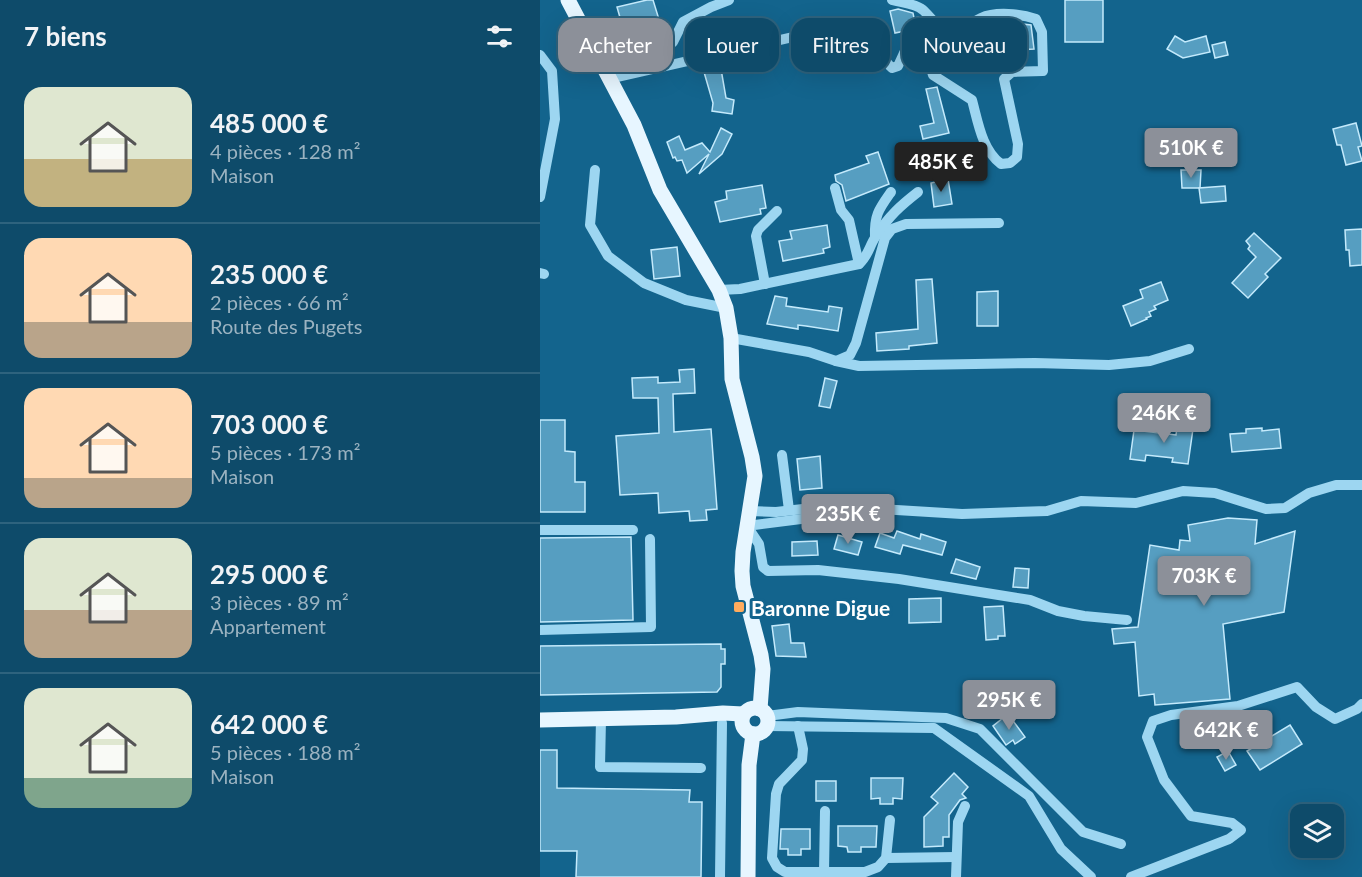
<!DOCTYPE html>
<html lang="fr">
<meta charset="utf-8">
<style>
body{margin:0;font-family:Lato,sans-serif;background:#175270;color:#f1f3f6;height:100vh;display:flex;flex-direction:column;font-size:22px;white-space:nowrap}
*{box-sizing:border-box;margin:0}
p{font-size:20px;color:#9bb3c1}
.icon{flex:none;width:33px;height:33px;fill:none;stroke:currentColor;stroke-width:2;stroke-linecap:round;stroke-linejoin:round}
.map{position:relative;flex:1;overflow:hidden}
.details{display:flex;flex-direction:column;background:#0e4b6a;width:540px}
.details>*{flex:none}
.top-card{position:absolute;left:18px;top:18px;width:570px;height:54px;display:flex;gap:12px}
.controls{position:absolute;left:750px;top:804px;display:grid;gap:12px}
.controls a{display:grid;place-items:center;width:54px;height:54px;border-radius:12px;background:#0e4b6a;box-shadow:0 6px 24px #0002,0 0 0 2px #2e637e;font-size:30px}
.price{position:absolute;translate:-50% -51px;padding:0 14px;border-radius:6px;background:#8c9099;color:#fff;font-size:20px;line-height:39px;filter:drop-shadow(0 2px 3px #0008)}
.price::after{content:'';position:absolute;left:50%;top:36px;width:18px;height:14px;margin-left:-9px;background:inherit;clip-path:polygon(0 0,100% 0,50% 100%)}
.price.selected{background:#222;color:#fff}
ul{padding:0;list-style:none}
li{display:flex;align-items:center;gap:18px;height:150px;padding:0 24px}
li+li{border-top:2px solid #2e637e}
li span{display:grid;place-items:center;flex:none;width:168px;height:120px;border-radius:18px;color:#555}
li>.icon{margin-inline-start:auto}
span .icon{width:72px;height:72px;fill:#fffc;stroke-width:1}
li b{font-size:26px}
h2{display:flex;justify-content:space-between;align-items:center;height:72px;padding:0 24px;font-size:26px}
.tag{padding:0 21px;border-radius:18px;background:#0e4b6a;box-shadow:0 6px 24px #0002,0 0 0 2px #2e637e;font-size:21px;line-height:54px}
.tag.selected{background:#8c9099;color:#fff}
main{display:flex;flex:1;min-height:0}
.map>svg:first-child{display:block}
.building{fill:#569ec1;stroke:#c4eafc;stroke-width:1.5}
.lines{fill:none;stroke-linecap:round;stroke-linejoin:round}
.minor{stroke:#9dd6f1;stroke-width:10}
.major{stroke:#e7f6ff;stroke-width:15}
.poi-dot{fill:#ffab5d;stroke:#13648d;stroke-width:2}
.labels{text-anchor:middle;dominant-baseline:central;stroke-width:6;stroke-linejoin:round;paint-order:stroke}
.poi-label{font-size:21px;font-weight:bold;fill:#fff;stroke:#13648d;text-anchor:start}
</style>
<main>
<section class="details">
<h2>7 biens<svg class="icon" aria-label="filters" viewBox="0 0 24 24"><path d="M4 7h16M4 17h16"/><circle cx="9" cy="7" r="2"/><circle cx="15" cy="17" r="2"/></svg></h2>
<ul>
<li><span style="background:linear-gradient(#dfe7d0 60%,#c2b280 0)"><svg class="icon" aria-label="home" viewBox="0 0 24 24"><path d="M3 11l9-7 9 7M6 9v11h12V9"/></svg></span><div><b>485 000 €</b><p>4 pièces · 128 m²</p><p>Maison</p></div></li>
<li><span style="background:linear-gradient(#ffd9b3 70%,#b9a48a 0)"><svg class="icon" aria-label="home" viewBox="0 0 24 24"><path d="M3 11l9-7 9 7M6 9v11h12V9"/></svg></span><div><b>235 000 €</b><p>2 pièces · 66 m²</p><p>Route des Pugets</p></div></li>
<li><span style="background:linear-gradient(#ffd9b3 75%,#b9a48a 0)"><svg class="icon" aria-label="home" viewBox="0 0 24 24"><path d="M3 11l9-7 9 7M6 9v11h12V9"/></svg></span><div><b>703 000 €</b><p>5 pièces · 173 m²</p><p>Maison</p></div></li>
<li><span style="background:linear-gradient(#dfe7d0 60%,#b9a48a 0)"><svg class="icon" aria-label="home" viewBox="0 0 24 24"><path d="M3 11l9-7 9 7M6 9v11h12V9"/></svg></span><div><b>295 000 €</b><p>3 pièces · 89 m²</p><p>Appartement</p></div></li>
<li><span style="background:linear-gradient(#dfe7d0 75%,#7fa58c 0)"><svg class="icon" aria-label="home" viewBox="0 0 24 24"><path d="M3 11l9-7 9 7M6 9v11h12V9"/></svg></span><div><b>642 000 €</b><p>5 pièces · 188 m²</p><p>Maison</p></div></li>
</ul>
</section>
<div class="map">
<svg width="822" height="877" viewBox="0 0 822 877">
<rect width="100%" height="100%" fill="#13648d"/>
<!-- building -->
<g class="building">
<polygon points="107,0 113,0 125,39 89,49 77,7"/>
<rect x="525" y="0" width="38" height="42"/>
<polygon points="358,9 373,13 374,18 379,17 388,26 355,33 350,11"/>
<polygon points="474,23 491,25 494,49 476,50"/>
<polygon points="161,31 164,45 148,49 145,35"/>
<polygon points="635,36 645,42 666,36 670,52 643,58 627,49"/>
<polygon points="685,42 688,55 675,58 672,45"/>
<polygon points="181,69 186,98 194,100 192,114 172,111 173,103 164,72"/>
<polygon points="397,87 409,133 383,139 380,126 394,123 386,89"/>
<polygon points="816,123 822,146 818,147 822,161 806,165 801,145 797,145 793,129"/>
<polygon points="181,128 192,134 182,154 159,174 169,154 147,173 142,160 137,161 135,157 133,158 127,142 139,136 145,150 162,143 170,152"/>
<polygon points="338,152 349,184 306,201 302,185 296,181 295,175 329,163 326,156"/>
<polygon points="641,170 661,170 660,188 642,188"/>
<polygon points="408,179 412,204 394,207 391,183"/>
<polygon points="222,185 226,208 220,209 221,214 180,222 175,202 187,199 186,191"/>
<polygon points="685,186 686,201 661,203 659,188"/>
<polygon points="287,225 290,247 283,249 284,253 243,261 239,241 252,239 250,231"/>
<polygon points="822,229 822,265 810,266 809,250 806,250 805,230"/>
<polygon points="714,233 741,258 725,274 728,277 708,298 692,283 716,257 708,249 710,246 706,241"/>
<polygon points="137,247 140,276 114,279 111,250"/>
<polygon points="392,279 397,343 369,346 369,349 337,351 336,333 378,329 376,280"/>
<polygon points="621,282 628,300 614,306 616,309 609,312 611,316 606,318 607,319 591,326 583,306 603,298 600,290"/>
<polygon points="458,291 458,326 437,326 437,292"/>
<polygon points="235,296 247,298 246,306 288,312 289,306 302,308 298,331 266,326 258,325 258,329 227,324"/>
<polygon points="154,369 155,393 133,394 134,432 171,429 177,509 166,510 167,520 150,521 149,511 119,513 118,493 80,495 76,436 119,433 118,398 93,398 92,378 118,377 118,383 140,382 139,370"/>
<polygon points="285,378 297,381 290,408 279,406"/>
<polygon points="0,420 25,420 25,451 35,452 35,482 45,482 45,512 0,512"/>
<polygon points="638,420 654,422 648,464 632,462 633,458 606,455 605,461 590,459 594,430 636,435"/>
<polygon points="722,428 722,431 739,429 741,448 692,452 690,434 706,433 706,429"/>
<polygon points="280,456 282,488 260,490 257,459"/>
<polygon points="688,518 717,520 715,544 755,531 744,612 683,624 690,699 615,705 614,694 599,696 595,642 574,644 572,629 598,627 610,545 639,550 640,540 650,541 648,525"/>
<polygon points="357,531 380,539 381,534 406,542 402,555 363,545 360,554 335,547 340,533 354,538"/>
<polygon points="298,535 322,542 318,555 294,549"/>
<polygon points="91,537 93,620 0,622 0,538"/>
<polygon points="277,541 278,555 252,556 252,542"/>
<polygon points="416,559 440,567 436,579 411,573"/>
<polygon points="475,568 489,569 488,588 473,587"/>
<polygon points="401,598 401,622 369,623 369,599"/>
<polygon points="463,606 465,636 458,636 458,639 446,640 444,607"/>
<polygon points="249,624 251,643 264,643 266,657 236,656 232,626"/>
<polygon points="181,644 181,649 185,649 185,664 181,664 181,687 177,692 0,695 0,646"/>
<polygon points="468,714 485,737 475,744 473,740 466,745 453,726"/>
<polygon points="750,725 762,744 720,770 707,751"/>
<polygon points="0,750 17,750 17,788 150,790 149,802 162,802 161,877 36,877 37,851 0,851"/>
<polygon points="688,751 696,765 685,771 677,757"/>
<polygon points="414,773 428,787 422,794 426,798 420,800 409,815 409,837 403,837 403,846 384,847 384,817 398,803 391,797"/>
<polygon points="331,778 363,778 362,799 353,798 353,804 340,804 340,798 331,799"/>
<rect x="276" y="781" width="20" height="20"/>
<polygon points="298,826 337,826 336,847 321,847 321,852 308,852 307,847 298,846"/>
<polygon points="241,829 270,829 270,849 261,849 261,855 248,855 248,849 240,849"/>
</g>
<g class="lines">
<!-- minor -->
<g class="minor">
<polyline points="60,64 124,50 133,42 143,22 171,7 189,0"/>
<path d="M69 79 314 23C341 29 334 53 352 68L358 66 364 53 370 46H381L387 55 393 75 432 100C438 122 442 150 461 164L470 163 477 157 478 144 464 79 472 72 503 71 502 32 496 19C481 14 456 11 441 18 432 22 422 32 412 32 400 32 391 17 383 10 374 3 362 3 352 0"/>
<polyline points="55,170 50,225 68,256 104,283 146,300 186,308"/>
<polyline points="295,188 301,210 309,220 319,264"/>
<polyline points="0,197 15,119 12,71 0,55"/>
<path d="M335 237C334 215 339 209 351 192"/>
<polyline points="0,273 4,274"/>
<polyline points="225,284 216,236 218,230 237,211"/>
<path d="M179 290 200 289 319 264C329 255 329 246 336 236 349 216 360 206 378 192"/>
<polyline points="191,338 269,352 296,361 319,366 495,363 569,365 610,361 649,349"/>
<polyline points="296,361 310,355 316,343 345,238 352,229 366,224 459,223"/>
<polyline points="242,455 249,510"/>
<polyline points="210,511 236,512 281,507"/>
<polyline points="0,530 93,530"/>
<polyline points="587,620 544,616 518,611 490,600 359,579 278,570 228,571 223,567 219,544 207,526 340,509 422,514 507,511 541,501 596,503 643,491 675,493 726,509 745,508 769,493 796,485 822,485"/>
<polyline points="0,630 111,627 110,539"/>
<polyline points="227,716 258,712 406,718 440,729 543,832 581,844"/>
<polyline points="61,719 60,767 161,768"/>
<polyline points="227,726 394,728 489,796 521,849 551,877"/>
<polyline points="258,726 263,749 262,760 239,784 236,794 232,858 237,867 245,872 325,872 338,867 346,858 350,820"/>
<polyline points="346,858 416,857"/>
<polyline points="284,872 285,811"/>
<polyline points="180,877 182,723"/>
<polyline points="416,877 418,822 425,806"/>
<polyline points="591,877 689,839 701,830 692,823 651,816 624,780 607,737 613,721 631,715 698,706 757,687 776,707 795,719 817,709 822,704"/>
</g>
<!-- major -->
<g class="major">
<polyline points="28,0 94,125 120,190 179,290 186,308 191,338 192,379 212,457 215,476 203,552 202,571 203,586 221,655 223,669 220,709"/>
<circle cx="215" cy="721" r="13"/>
<polyline points="0,720 136,717 183,713 203,714"/>
<polyline points="208,877 209,765 213,734"/>
</g>
</g>
<!-- markers -->
<rect class="poi-dot" x="193" y="601" width="12" height="12" rx="3"/>
<g class="labels">
<!-- poi labels -->
<g class="poi-label">
<text x="211" y="607">Baronne Digue</text>
</g>
</g>
</svg>
<div class="controls">
<a><svg class="icon" aria-label="layers" viewBox="0 0 24 24"><path d="M12 4l9 5-9 5-9-5zM3 14l9 5 9-5"/></svg></a>
</div>
<b class="price" style="left:651px;top:179px">510K €</b>
<b class="price selected" style="left:401px;top:193px">485K €</b>
<b class="price" style="left:624px;top:444px">246K €</b>
<b class="price" style="left:308px;top:545px">235K €</b>
<b class="price" style="left:664px;top:607px">703K €</b>
<b class="price" style="left:469px;top:731px">295K €</b>
<b class="price" style="left:686px;top:761px">642K €</b>
<div class="top-card">
<a class="tag selected">Acheter</a>
<a class="tag">Louer</a>
<a class="tag">Filtres</a>
<a class="tag">Nouveau</a>
</div>
</div>
</main>
